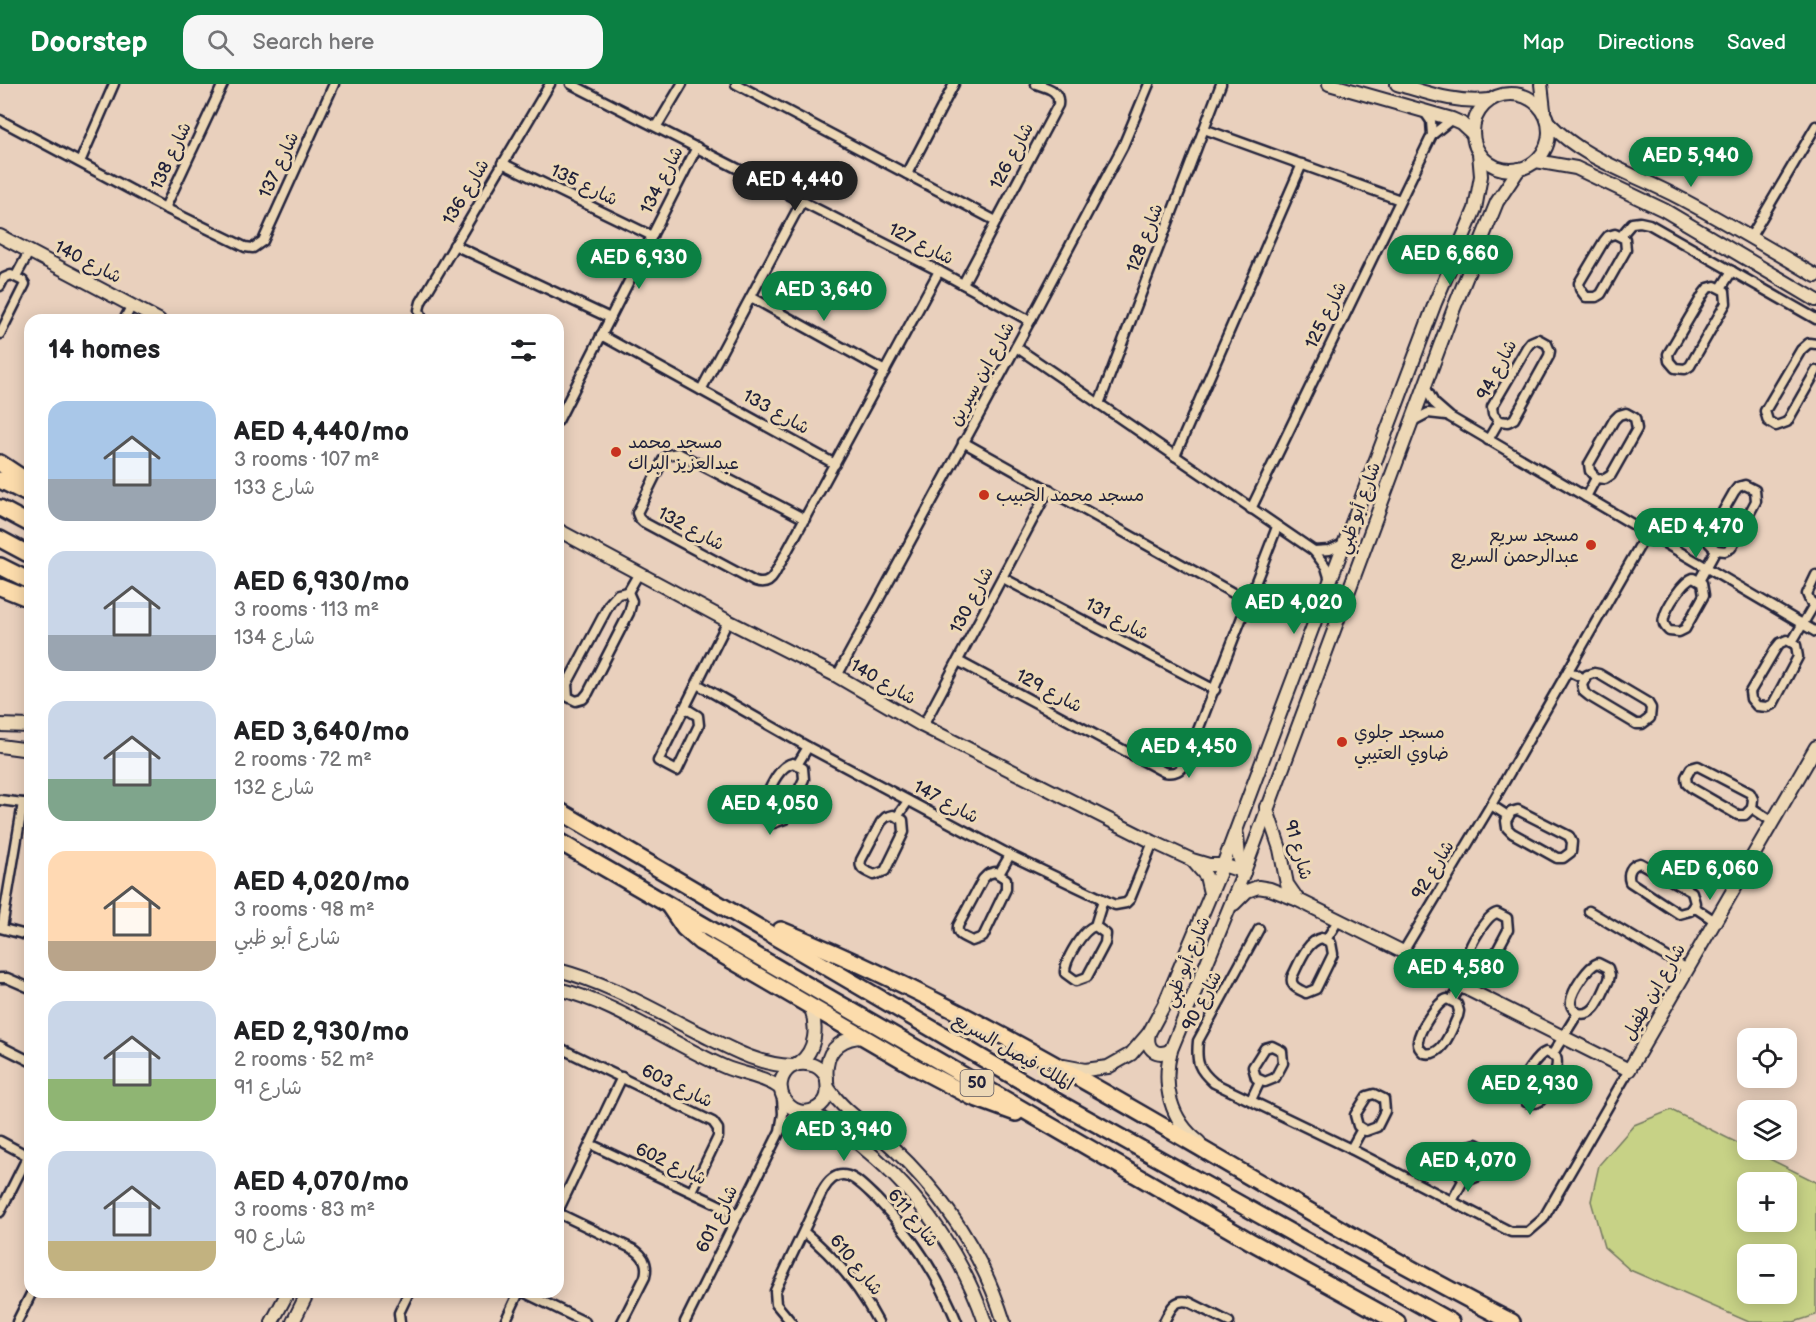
<!DOCTYPE html>
<meta charset="utf-8">
<style>
body{margin:0;font-family:"Balsamiq Sans","Playpen Sans Arabic",sans-serif;background:#f6f6f6;color:#202124;height:100vh;display:flex;flex-direction:column;font-size:22px;white-space:nowrap}
*{box-sizing:border-box;margin:0}
p{font-size:20px;color:#757577}
.icon{flex:none;width:33px;height:33px;fill:none;stroke:currentColor;stroke-width:2;stroke-linecap:round;stroke-linejoin:round}
.map{position:relative;flex:1;overflow:hidden}
.side{position:absolute;left:24px;top:230px;width:540px;height:984px;display:flex;flex-direction:column;background:#fff;border-radius:18px;box-shadow:0 3px 15px #0003}
.side>*{flex:none}
.buttons{position:absolute;left:1737px;top:944px;display:grid;gap:12px}
.buttons a{display:grid;place-items:center;width:60px;height:60px;border-radius:12px;background:#fff;box-shadow:0 3px 15px #0003;font-size:30px}
.price{position:absolute;translate:-50% -51px;padding:0 14px;border-radius:21px;background:#0b8043;color:#fff;font-size:20px;line-height:39px;filter:drop-shadow(0 2px 3px #0008)}
.price::after{content:'';position:absolute;left:50%;top:36px;width:18px;height:14px;margin-left:-9px;background:inherit;clip-path:polygon(0 0,100% 0,50% 100%)}
.price.selected{background:#222;color:#fff}
ul{padding:0;list-style:none}
li{display:flex;align-items:center;gap:18px;height:150px;padding:0 24px}
li span{display:grid;place-items:center;flex:none;width:168px;height:120px;border-radius:18px;color:#555}
li>.icon{margin-inline-start:auto}
span .icon{width:72px;height:72px;fill:#fffc;stroke-width:1}
li b{font-size:26px}
h2{display:flex;justify-content:space-between;align-items:center;height:72px;padding:0 24px;font-size:26px}
header{display:flex;align-items:center;gap:36px;box-sizing:border-box;height:84px;padding:0 30px;background:#0b8043;color:#fff}
header strong{font-size:28px}
nav{display:flex;gap:33px;margin-inline-start:auto;font-size:21px}
.search{width:420px;height:54px;background:#f6f6f6;display:flex;align-items:center;gap:15px;box-sizing:border-box;padding:0 21px;border-radius:18px;color:#757577;font-size:22px}
.map>svg:first-child{display:block}
.green{fill:#c7d286;stroke:#747a60;stroke-width:1.5;fill-rule:evenodd}
.lines{fill:none;stroke-linecap:round;stroke-linejoin:round}
.street-casing{stroke:#22223b;stroke-width:13}
.secondary-casing{stroke:#22223b;stroke-width:16}
.highway-casing{stroke:#22223b;stroke-width:20}
.street{stroke:#edd8b6;stroke-width:8}
.secondary{stroke:#edd8b6;stroke-width:12}
.highway{stroke:#fcdcac;stroke-width:15}
.poi-dot{fill:#c8321e;stroke:#edd8b6;stroke-width:2}
.labels{text-anchor:middle;dominant-baseline:central;stroke-width:6;stroke-linejoin:round;paint-order:stroke}
.shield{fill:#edd8b6;stroke:#5f5960;stroke-width:1.5}
.shield-label{font-size:16px;font-weight:bold;fill:#22223b}
.street-label{font-size:18px;fill:#22223b;stroke:#edd8b6}
.poi-label{font-size:18px;fill:#22223b;stroke:#edd8b6;text-anchor:start}
</style>
<header>
<strong>Doorstep</strong>
<div class="search"><svg class="icon" aria-label="search" viewBox="0 0 24 24"><circle cx="10" cy="10" r="6"/><path d="M15 15l6 6"/></svg>Search here</div>
<nav><a>Map</a><a>Directions</a><a>Saved</a></nav>
</header>
<div class="map">
<svg width="1816" height="1238" viewBox="0 0 1816 1238">
<rect width="100%" height="100%" fill="#e9d0bd"/>
<filter id="ink" filterUnits="userSpaceOnUse"><feTurbulence type="fractalNoise" baseFrequency=".0167" numOctaves="2"/><feDisplacementMap in="SourceGraphic" scale="12" xChannelSelector="R" yChannelSelector="G"/><feConvolveMatrix kernelMatrix="1 2 1 2 8 2 1 2 1" color-interpolation-filters="sRGB"/></filter>
<g filter="url(#ink)">
<!-- green -->
<path class="green" d="M1671 1026 1816 1098V1231L1794 1238H1749L1630 1186 1604 1163 1591 1117 1599 1081 1634 1041ZM1748 1098H1786V1137H1748ZM1748 1170H1786V1209H1748Z"/>
<g class="lines">
<defs>
<g id="street">
<polyline points="571,0 939,187 1030,237"/>
<polyline points="736,0 996,137"/>
<polyline points="1424,27 1431,37 1432,51"/>
<polyline points="0,36 165,124 245,163 253,164 263,157 334,0"/>
<polyline points="657,42 682,0"/>
<polyline points="1204,45 1400,116"/>
<polyline points="80,78 114,0"/>
<polyline points="502,79 652,152"/>
<polyline points="907,90 954,0"/>
<polyline points="165,124 223,0"/>
<polygon points="1615,150 1625,155 1626,166 1601,210 1596,213 1586,213 1580,205 1579,199 1604,157 1608,152"/>
<polyline points="1621,152 1632,139 1640,138 1649,140 1816,235"/>
<polyline points="1750,154 1816,42"/>
<polyline points="454,161 610,234"/>
<polyline points="16,192 29,168"/>
<path d="M963 200 1058 21C1060 6 1048 4 1036 0"/>
<polyline points="0,202 4,194 11,191 23,197 25,200 0,250"/>
<polygon points="1715,202 1725,207 1726,219 1690,282 1685,285 1675,284 1669,277 1668,270 1704,209 1708,204"/>
<polyline points="1721,204 1732,187"/>
<polyline points="751,213 885,287"/>
<polyline points="124,236 132,221"/>
<polyline points="423,236 419,226 421,218 550,0"/>
<polyline points="601,251 835,380"/>
<polygon points="1538,255 1547,260 1550,267 1549,272 1514,335 1508,338 1499,337 1493,330 1492,323 1527,263 1531,258"/>
<polyline points="1816,260 1809,259 1801,266 1765,327 1768,337 1776,342 1787,338 1816,287"/>
<polyline points="1016,263 1314,467 1326,483 1330,496"/>
<polyline points="1424,301 1434,319 1450,333 1816,548"/>
<polyline points="701,306 802,117"/>
<polyline points="1099,320 1221,0"/>
<polygon points="1626,329 1635,334 1637,345 1611,391 1605,395 1596,394 1590,387 1589,380 1614,336 1619,331"/>
<polyline points="558,337 697,63"/>
<polyline points="1411,338 1428,329 1446,331"/>
<polyline points="1488,356 1499,337"/>
<polyline points="963,358 1249,518"/>
<polyline points="1175,372 1302,80"/>
<polygon points="1745,401 1755,406 1756,417 1731,464 1725,467 1716,466 1709,459 1709,452 1734,408 1738,403"/>
<polyline points="1586,413 1596,394"/>
<polyline points="1251,425 1432,51 1452,35"/>
<path d="M805 435 678 369 668 371 663 376 637 429 639 434 643 438 755 498C764 501 770 498 774 491 830 389 884 288 939 187"/>
<polyline points="1314,467 1330,466 1345,459"/>
<polyline points="1816,491 1807,510 1810,517 1816,521"/>
<polyline points="1003,494 1215,606"/>
<path d="M1693 494 1702 499 1704 511 1685 545 1679 548 1669 547C1666 544 1662 540 1664 534 1666 524 1683 497 1693 494Z"/>
<polyline points="1699,497 1716,466"/>
<polygon points="628,508 632,517 629,529 588,609 583,615 576,617 568,613 567,600 610,519 618,510"/>
<polyline points="628,508 639,489"/>
<polygon points="1787,556 1796,561 1798,573 1773,620 1767,623 1757,622 1751,615 1750,608 1776,564 1780,559"/>
<polyline points="1792,558 1814,521"/>
<path d="M958 577 1164 688C1175 690 1181 687 1186 677L1277 443"/>
<polyline points="1568,587 1585,595"/>
<polygon points="1594,589 1599,590 1648,619 1651,624 1650,634 1642,640 1636,640 1589,612 1584,608 1582,601 1587,591"/>
<polyline points="837,592 1030,237 1123,62 1149,0"/>
<polyline points="697,600 808,663 1010,771 1115,821 1126,819 1130,815 1153,758"/>
<polyline points="685,624 698,632 699,641 677,687 658,677 728,537"/>
<polyline points="923,642 1049,405"/>
<path d="M793 679 803 684 804 695 785 735 774 739C767 735 758 733 761 723 768 710 777 682 793 679Z"/>
<polyline points="797,681 808,663"/>
<polygon points="1698,682 1750,709 1753,715 1752,724 1745,731 1738,731 1693,705 1687,700 1686,693 1691,684"/>
<polyline points="0,716 30,720"/>
<polyline points="1491,721 1508,732"/>
<polyline points="1752,724 1773,738"/>
<polygon points="1518,726 1569,752 1572,758 1571,768 1563,774 1557,774 1512,749 1507,744 1506,737 1511,728"/>
<path d="M893 731 903 736 904 748 885 787 874 791C867 787 858 786 861 776L881 738 886 733Z"/>
<polyline points="897,733 908,717"/>
<path d="M1640 779 1692 808 1695 819 1690 827 1679 830 1630 798C1627 789 1631 781 1640 779Z"/>
<path d="M995 788 1006 795V805L983 853 972 857C965 853 956 852 958 842L983 795 988 790Z"/>
<polyline points="999,790 1010,771"/>
<polyline points="1694,823 1715,837"/>
<polyline points="1589,827 1687,885"/>
<path d="M1497 829 1507 834 1508 846 1490 880 1484 884 1474 883C1470 880 1467 876 1468 871 1469 861 1487 831 1497 829Z"/>
<path d="M1095 842 1106 850 1105 859 1087 893 1076 897 1065 889C1064 877 1083 845 1095 842Z"/>
<polyline points="1095,842 1103,816"/>
<polyline points="0,844 30,852"/>
<polyline points="2,844 23,719"/>
<path d="M1259 845 1198 957C1196 978 1198 985 1214 999L1351 1065 1511 1148H1528L1543 1135 1629 986"/>
<path d="M1322 854 1331 859 1333 870 1316 905 1306 909C1299 905 1290 903 1292 893 1299 880 1306 857 1322 854Z"/>
<polyline points="1326,856 1339,835"/>
<polyline points="1403,868 1491,721 1647,449"/>
<path d="M1598 879 1608 884 1610 891 1609 896C1602 909 1596 934 1578 929 1574 926 1570 923 1571 917 1572 907 1588 882 1598 879Z"/>
<polyline points="0,894 7,894 30,904"/>
<path d="M1447 915 1457 920 1459 927 1458 932C1451 946 1443 974 1424 969 1421 966 1417 963 1418 957 1419 947 1437 918 1447 915Z"/>
<polyline points="1452,916 1474,883"/>
<polyline points="0,962 30,977"/>
<polygon points="1272,962 1282,967 1283,979 1275,994 1265,998 1256,994 1253,983 1265,964"/>
<polyline points="558,963 713,1038 718,1045 718,1053 692,1107"/>
<path d="M1546 968 1556 973C1560 983 1548 1010 1540 1017 1535 1020 1531 1019 1526 1018 1522 1014 1518 1011 1519 1005 1521 995 1537 971 1546 968Z"/>
<polyline points="1552,971 1578,929"/>
<polygon points="1374,1010 1384,1015 1385,1027 1377,1043 1366,1047 1358,1042 1355,1031 1367,1012"/>
<polyline points="1251,1016 1260,997"/>
<polyline points="782,1044 799,1027"/>
<polyline points="0,1057 28,1072"/>
<polyline points="590,1060 738,1130"/>
<path d="M1476 1060 1486 1065C1490 1075 1484 1083 1479 1092L1469 1096 1460 1092 1457 1081 1469 1062Z"/>
<polyline points="1351,1065 1362,1045"/>
<polyline points="1452,1117 1464,1095"/>
<polyline points="558,1127 622,993"/>
<polyline points="0,1128 30,1068"/>
<path d="M558 1129 635 1166C645 1173 648 1181 645 1193L622 1238"/>
<path d="M804 1148C835 1173 859 1202 878 1238"/>
<polyline points="523,1208 585,1238"/>
<polyline points="17,1238 32,1208"/>
<polyline points="400,1238 399,1229 409,1208"/>
<polyline points="505,1238 519,1208"/>
<polyline points="685,1238 780,1047 783,1030 782,1014"/>
<path d="M791 1238 776 1220 775 1207 823 1106C841 1075 860 1099 877 1115 912 1151 938 1191 957 1238"/>
<path d="M1164 1238C1170 1226 1174 1214 1189 1218L1229 1238"/>
</g>
<g id="secondary">
<polyline points="1329,0 1452,35 1461,39 1473,50"/>
<path d="M1397 0C1428 9 1457 20 1489 16"/>
<polyline points="1541,0 1544,26"/>
<circle cx="1511" cy="48" r="38"/>
<path d="M1549 39C1582 74 1629 88 1672 110 1721 135 1768 164 1816 192"/>
<polyline points="1536,77 1576,84 1664,126 1816,216"/>
<polyline points="0,152 159,236"/>
<polyline points="558,446 728,537 837,592 923,642 1153,758 1192,776 1209,781 1223,781 1244,788"/>
<polyline points="0,641 30,642"/>
<polyline points="0,662 30,666"/>
<polyline points="1266,723 1280,765 1287,800 1298,816"/>
<polyline points="1237,751 1239,773 1244,788"/>
<polyline points="1193,777 1206,792 1210,809"/>
<polyline points="1234,820 1247,807 1258,803 1270,805 1298,816 1403,868 1461,902 1629,986 1816,663"/>
<path d="M558 886C609 899 655 927 701 950 731 965 759 981 792 982"/>
<path d="M558 905C616 919 670 959 725 983 744 991 763 992 780 1004"/>
<path d="M811 924C817 942 817 966 799 979 797 981 793 982 791 983 766 1001 791 1040 817 1024 835 1013 824 998 827 982 829 963 845 953 863 953"/>
<path d="M1149 949C1145 965 1157 974 1171 966"/>
<path d="M799 980C812 979 820 982 827 994"/>
<polyline points="1064,982 1085,986 1108,983 1131,970 1149,949 1164,921 1223,781 1435,219 1475,125 1481,92 1479,69"/>
<path d="M829 1005C846 1030 872 1044 893 1064 945 1113 983 1171 1004 1238"/>
<path d="M806 1028C829 1036 847 1049 865 1065 920 1110 962 1171 985 1238"/>
<path d="M1199 1058C1170 1036 1162 1001 1171 966L1244 788 1454 224 1497 118 1519 85"/>
<polyline points="272,1238 288,1208"/>
<polyline points="293,1238 308,1208"/>
</g>
<g id="highway">
<polyline points="0,379 30,399"/>
<polyline points="0,396 30,411"/>
<polyline points="0,424 30,440"/>
<polyline points="0,455 30,471"/>
<polyline points="0,482 30,497"/>
<polyline points="0,503 30,515"/>
<polyline points="558,726 1059,1019 1451,1238"/>
<polyline points="558,757 1250,1157 1397,1238"/>
<polyline points="669,822 684,844 700,858 915,983 972,1013 1016,1029"/>
<path d="M781 846C1002 936 1203 1071 1412 1185 1445 1203 1478 1221 1512 1238"/>
</g>
</defs>
<!-- street casing -->
<use href="#street" class="street-casing"/>
<!-- secondary casing -->
<use href="#secondary" class="secondary-casing"/>
<!-- highway casing -->
<use href="#highway" class="highway-casing"/>
<!-- street -->
<use href="#street" class="street"/>
<!-- secondary -->
<use href="#secondary" class="secondary"/>
<!-- highway -->
<use href="#highway" class="highway"/>
</g>
</g>
<!-- markers -->
<g class="poi-dot">
<circle cx="616" cy="368" r="6"/>
<circle cx="984" cy="411" r="6"/>
<circle cx="1591" cy="461" r="6"/>
<circle cx="1342" cy="658" r="6"/>
</g>
<g class="labels">
<!-- shield labels -->
<rect class="shield" x="960.5" y="986" width="33" height="26" rx="4.5"/>
<g class="shield-label">
<text x="977" y="999">50</text>
</g>
<!-- street labels -->
<g class="street-label">
<text transform="translate(171 72) rotate(-65)">شارع 138</text>
<text transform="translate(1012 72) rotate(-62)">شارع 126</text>
<text transform="translate(279 81) rotate(-65)">شارع 137</text>
<text transform="translate(662 96) rotate(-63)">شارع 134</text>
<text transform="translate(584 101) rotate(26)">شارع 135</text>
<text transform="translate(466 108) rotate(-59)">شارع 136</text>
<text transform="translate(1145 154) rotate(-69)">شارع 128</text>
<text transform="translate(921 160) rotate(27)">شارع 127</text>
<text transform="translate(88 178) rotate(27)">شارع 140</text>
<text transform="translate(1326 231) rotate(-64)">شارع 125</text>
<text transform="translate(1497 286) rotate(-62)">شارع 94</text>
<text transform="translate(982 290) rotate(-61)">شارع ابن سيرين</text>
<text transform="translate(776 328) rotate(29)">شارع 133</text>
<text transform="translate(1359 424) rotate(-70)">شارع أبو ظبي</text>
<text transform="translate(691 445) rotate(28)">شارع 132</text>
<text transform="translate(972 516) rotate(-62)">شارع 130</text>
<text transform="translate(1117 535) rotate(28)">شارع 131</text>
<text transform="translate(883 598) rotate(30)">شارع 140</text>
<text transform="translate(1049 607) rotate(28)">شارع 129</text>
<text transform="translate(946 718) rotate(28)">شارع 147</text>
<text transform="translate(1298 766) rotate(74)">شارع 91</text>
<text transform="translate(1433 786) rotate(-59)">شارع 92</text>
<text transform="translate(1187 878) rotate(-68)">شارع أبو ظبي</text>
<text transform="translate(1654 908) rotate(-60)">شارع ابن طفيل</text>
<text transform="translate(1202 917) rotate(-62)">شارع 90</text>
<text transform="translate(1013 968) rotate(30)">الملك فيصل السريع</text>
<text transform="translate(677 1002) rotate(26)">شارع 603</text>
<text transform="translate(671 1080) rotate(25)">شارع 602</text>
<text transform="translate(913 1134) rotate(51)">شارع 611</text>
<text transform="translate(717 1135) rotate(-64)">شارع 601</text>
<text transform="translate(856 1181) rotate(51)">شارع 610</text>
</g>
<!-- poi labels -->
<g class="poi-label">
<text x="628" y="358">مسجد محمد<tspan x="628" dy="21">عبدالعزيز البراك</tspan></text>
<text x="996" y="411">مسجد محمد الحبيب</text>
<text x="1579" y="451" text-anchor="end">مسجد سريع<tspan x="1579" dy="21">عبدالرحمن السريع</tspan></text>
<text x="1354" y="648">مسجد جلوي<tspan x="1354" dy="21">ضاوي العتيبي</tspan></text>
</g>
</g>
</svg>
<div class="buttons">
<a><svg class="icon" aria-label="locate" viewBox="0 0 24 24"><circle cx="12" cy="12" r="6"/><path d="M12 2v4M12 18v4M2 12h4M18 12h4"/></svg></a>
<a><svg class="icon" aria-label="layers" viewBox="0 0 24 24"><path d="M12 4l9 5-9 5-9-5zM3 14l9 5 9-5"/></svg></a>
<a>+</a>
<a>−</a>
</div>
<b class="price" style="left:1691px;top:104px">AED 5,940</b>
<b class="price selected" style="left:795px;top:128px">AED 4,440</b>
<b class="price" style="left:1450px;top:202px">AED 6,660</b>
<b class="price" style="left:639px;top:206px">AED 6,930</b>
<b class="price" style="left:824px;top:238px">AED 3,640</b>
<b class="price" style="left:1696px;top:475px">AED 4,470</b>
<b class="price" style="left:1294px;top:551px">AED 4,020</b>
<b class="price" style="left:1189px;top:695px">AED 4,450</b>
<b class="price" style="left:770px;top:752px">AED 4,050</b>
<b class="price" style="left:1710px;top:817px">AED 6,060</b>
<b class="price" style="left:1456px;top:916px">AED 4,580</b>
<b class="price" style="left:1530px;top:1032px">AED 2,930</b>
<b class="price" style="left:844px;top:1078px">AED 3,940</b>
<b class="price" style="left:1468px;top:1109px">AED 4,070</b>
<section class="side">
<h2>14 homes<svg class="icon" aria-label="filters" viewBox="0 0 24 24"><path d="M4 7h16M4 17h16"/><circle cx="9" cy="7" r="2"/><circle cx="15" cy="17" r="2"/></svg></h2>
<ul>
<li><span style="background:linear-gradient(#a9c7e8 65%,#9aa5b1 0)"><svg class="icon" aria-label="home" viewBox="0 0 24 24"><path d="M3 11l9-7 9 7M6 9v11h12V9"/></svg></span><div><b>AED 4,440/mo</b><p>3 rooms · 107 m²</p><p>شارع 133</p></div></li>
<li><span style="background:linear-gradient(#c9d6e8 70%,#9aa5b1 0)"><svg class="icon" aria-label="home" viewBox="0 0 24 24"><path d="M3 11l9-7 9 7M6 9v11h12V9"/></svg></span><div><b>AED 6,930/mo</b><p>3 rooms · 113 m²</p><p>شارع 134</p></div></li>
<li><span style="background:linear-gradient(#c9d6e8 65%,#7fa58c 0)"><svg class="icon" aria-label="home" viewBox="0 0 24 24"><path d="M3 11l9-7 9 7M6 9v11h12V9"/></svg></span><div><b>AED 3,640/mo</b><p>2 rooms · 72 m²</p><p>شارع 132</p></div></li>
<li><span style="background:linear-gradient(#ffd9b3 75%,#b9a48a 0)"><svg class="icon" aria-label="home" viewBox="0 0 24 24"><path d="M3 11l9-7 9 7M6 9v11h12V9"/></svg></span><div><b>AED 4,020/mo</b><p>3 rooms · 98 m²</p><p>شارع أبو ظبي</p></div></li>
<li><span style="background:linear-gradient(#c9d6e8 65%,#8fb573 0)"><svg class="icon" aria-label="home" viewBox="0 0 24 24"><path d="M3 11l9-7 9 7M6 9v11h12V9"/></svg></span><div><b>AED 2,930/mo</b><p>2 rooms · 52 m²</p><p>شارع 91</p></div></li>
<li><span style="background:linear-gradient(#c9d6e8 75%,#c2b280 0)"><svg class="icon" aria-label="home" viewBox="0 0 24 24"><path d="M3 11l9-7 9 7M6 9v11h12V9"/></svg></span><div><b>AED 4,070/mo</b><p>3 rooms · 83 m²</p><p>شارع 90</p></div></li>
</ul>
</section>
</div>
